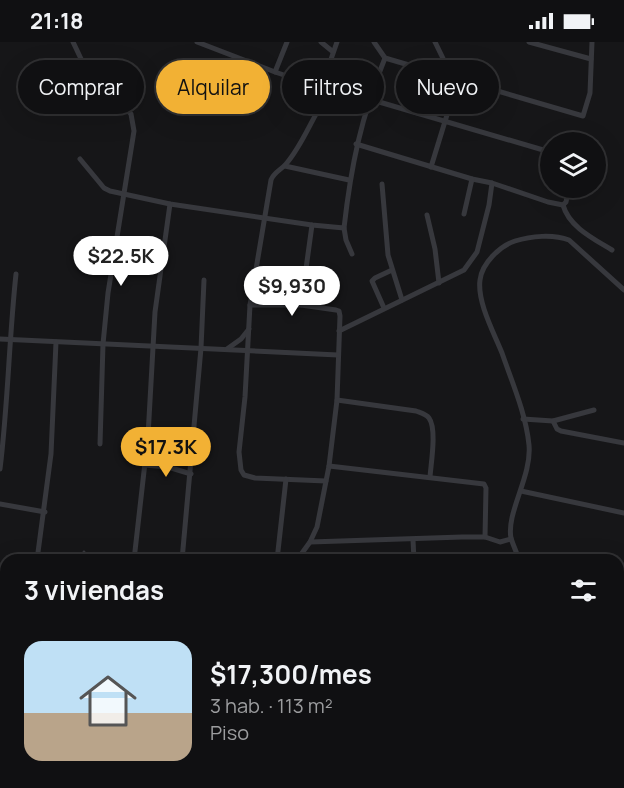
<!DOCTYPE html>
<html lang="es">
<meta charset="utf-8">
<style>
body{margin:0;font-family:Manrope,sans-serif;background:#19191b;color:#f1f3f6;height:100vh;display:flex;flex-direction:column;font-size:22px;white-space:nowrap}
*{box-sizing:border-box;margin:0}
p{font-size:20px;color:#9c9d9f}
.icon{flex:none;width:33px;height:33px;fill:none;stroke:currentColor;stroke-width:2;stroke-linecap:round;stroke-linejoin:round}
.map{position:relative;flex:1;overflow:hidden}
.sheet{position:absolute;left:0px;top:512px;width:624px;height:236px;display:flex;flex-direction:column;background:#101012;border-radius:18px 18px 0 0;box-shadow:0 6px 24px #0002,0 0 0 2px #303032}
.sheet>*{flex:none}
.guide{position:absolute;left:18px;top:18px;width:588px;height:54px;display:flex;gap:12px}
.tools{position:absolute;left:540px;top:90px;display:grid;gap:12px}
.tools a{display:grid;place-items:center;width:66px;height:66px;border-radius:50%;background:#101012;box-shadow:0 6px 24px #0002,0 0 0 2px #303032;font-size:30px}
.price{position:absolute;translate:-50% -51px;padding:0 14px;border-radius:21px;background:#fff;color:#222;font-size:20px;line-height:39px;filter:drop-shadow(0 2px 3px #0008)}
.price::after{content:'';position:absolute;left:50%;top:36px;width:18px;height:14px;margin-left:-9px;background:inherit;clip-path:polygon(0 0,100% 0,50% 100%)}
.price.active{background:#f2b134;color:#111}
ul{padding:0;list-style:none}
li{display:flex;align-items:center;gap:18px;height:150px;padding:0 24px}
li+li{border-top:2px solid #303032}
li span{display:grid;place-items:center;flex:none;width:168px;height:120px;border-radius:18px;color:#555}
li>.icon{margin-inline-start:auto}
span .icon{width:72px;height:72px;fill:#fffc;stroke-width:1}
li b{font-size:26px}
h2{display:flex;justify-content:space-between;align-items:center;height:72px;padding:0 24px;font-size:26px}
.tag{padding:0 21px;border-radius:27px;background:#101012;box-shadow:0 6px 24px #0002,0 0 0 2px #303032;font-size:21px;line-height:54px}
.tag.active{background:#f2b134;color:#111}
.status{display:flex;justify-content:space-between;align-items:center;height:42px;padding:0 30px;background:#101012;direction:ltr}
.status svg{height:16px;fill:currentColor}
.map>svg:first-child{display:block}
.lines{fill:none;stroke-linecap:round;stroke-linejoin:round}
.lane{stroke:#37383d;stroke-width:3}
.street{stroke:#37383d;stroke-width:5}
</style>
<div class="status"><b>21:18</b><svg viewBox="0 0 49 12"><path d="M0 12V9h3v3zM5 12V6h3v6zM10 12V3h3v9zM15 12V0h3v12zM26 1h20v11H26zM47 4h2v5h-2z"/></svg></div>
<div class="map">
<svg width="624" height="746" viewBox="0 0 624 746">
<rect width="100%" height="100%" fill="#161618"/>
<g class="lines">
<!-- lane -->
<polyline class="lane" points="83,518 84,510"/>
<!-- street -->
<g class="street">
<polyline points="73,0 83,21 92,32 131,72 134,89 108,251 103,302 100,402"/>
<polyline points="197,0 275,30 331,49 369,57 550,110"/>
<polyline points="321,0 332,9"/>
<polyline points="374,0 385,16"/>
<polyline points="435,0 452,35"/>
<polyline points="529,0 591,17"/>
<polyline points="385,16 583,74 590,51 592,0"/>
<polyline points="275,30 287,0"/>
<polyline points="321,46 337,0"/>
<polyline points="356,102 472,137 492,141 548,160 563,163"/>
<path d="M80 117 104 146 110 149 170 162 312 183 344 186C351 124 361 75 385 16"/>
<polyline points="285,124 349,138"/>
<polyline points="431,125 458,37"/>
<polyline points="382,142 388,213 402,258"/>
<path d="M569 146 566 160 563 163C569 185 594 197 612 208"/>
<polyline points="464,172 472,137"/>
<polyline points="427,173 435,207 439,241"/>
<polyline points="344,186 346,198 352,212"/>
<polyline points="250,263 301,263 336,268 339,269 340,274 337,358 329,424 317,485 310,500 297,518"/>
<polyline points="301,263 312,183"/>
<polyline points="384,266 372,239 375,236 392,228"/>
<polyline points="339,289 464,228 477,210 489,163 492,141"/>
<polyline points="0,297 338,313"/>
<polyline points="227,307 241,297 249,287"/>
<path d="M337 358 416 369C421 371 426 372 429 376 437 387 431 421 430 435"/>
<polyline points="523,377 553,379 594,368"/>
<polyline points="553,379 557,387 561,389 624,401"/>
<polyline points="144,423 168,425 191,432"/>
<polyline points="329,424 484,442 486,446 485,495"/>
<path d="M0 427C8 362 9 297 16 232"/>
<path d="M326 439 255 436 244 433 241 428 239 410 245 355 250 263 271 138C274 130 281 128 286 122 305 100 313 71 331 49"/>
<polyline points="521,449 624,471"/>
<polyline points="0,462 45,470"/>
<polyline points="413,498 414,518"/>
<polyline points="310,500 462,495 485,495 500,500 511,497"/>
<polyline points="37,518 51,412 56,300"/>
<polyline points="134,518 148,394 155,270 170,162"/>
<polyline points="182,518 201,306 204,238"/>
<polyline points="277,518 286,437"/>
<path d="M519 518C517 511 513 503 511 496 506 471 532 434 529 403 526 372 512 340 502 311 494 291 477 260 480 238 482 221 500 204 515 199 531 194 553 192 569 198L624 248"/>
<polyline points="618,529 621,540"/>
<polyline points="618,572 623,572"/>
<polyline points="0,575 6,577"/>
<polyline points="0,702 6,704"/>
<polyline points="97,741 110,746"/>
<polyline points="607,741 608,746"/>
<polyline points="91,746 92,741"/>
<polyline points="237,746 239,741"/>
<polyline points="346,746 350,741"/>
</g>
</g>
</svg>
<div class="tools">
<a><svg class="icon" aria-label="layers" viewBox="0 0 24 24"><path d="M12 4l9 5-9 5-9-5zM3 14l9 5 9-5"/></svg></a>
</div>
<b class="price" style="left:121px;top:245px">$22.5K</b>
<b class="price" style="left:292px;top:275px">$9,930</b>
<b class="price active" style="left:166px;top:436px">$17.3K</b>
<div class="guide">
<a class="tag">Comprar</a>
<a class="tag active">Alquilar</a>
<a class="tag">Filtros</a>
<a class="tag">Nuevo</a>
</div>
<section class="sheet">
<h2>3 viviendas<svg class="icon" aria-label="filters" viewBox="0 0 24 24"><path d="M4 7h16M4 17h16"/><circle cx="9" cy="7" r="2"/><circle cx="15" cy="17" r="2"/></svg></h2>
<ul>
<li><span style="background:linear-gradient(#bfe0f5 60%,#b9a48a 0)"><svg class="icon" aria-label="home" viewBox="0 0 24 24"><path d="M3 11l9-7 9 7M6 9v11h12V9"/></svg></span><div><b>$17,300/mes</b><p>3 hab. · 113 m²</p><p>Piso</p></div></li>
</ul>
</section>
</div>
